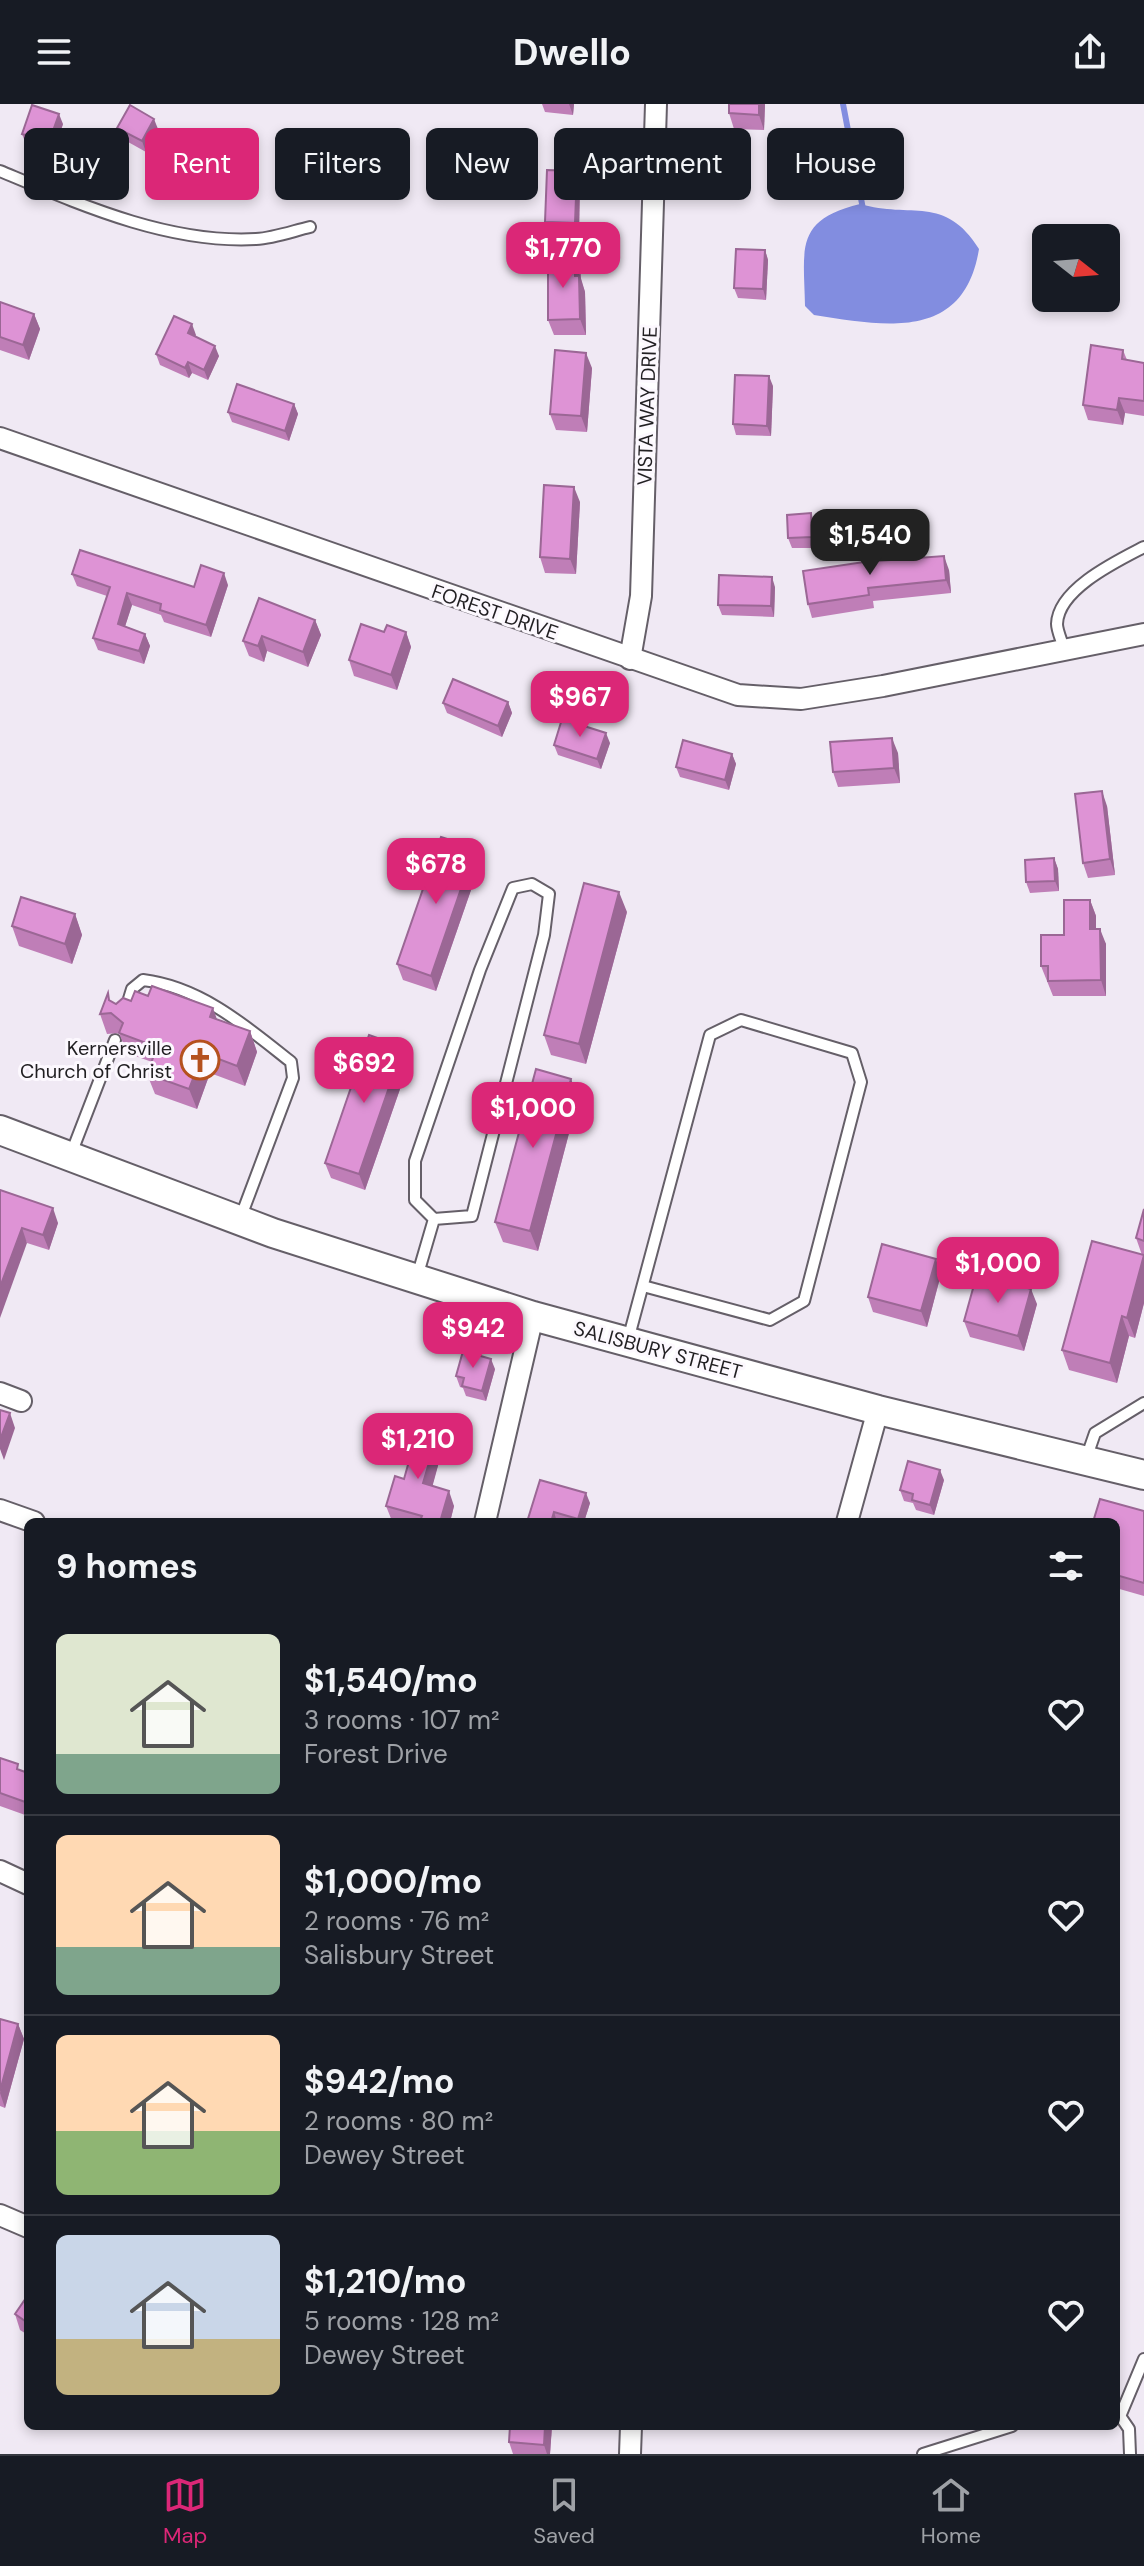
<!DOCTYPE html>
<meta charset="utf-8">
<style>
body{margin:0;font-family:"DM Sans",sans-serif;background:#242831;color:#f1f3f6;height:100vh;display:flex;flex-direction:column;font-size:30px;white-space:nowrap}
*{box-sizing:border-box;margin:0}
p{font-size:26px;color:#9ea1a6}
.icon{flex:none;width:44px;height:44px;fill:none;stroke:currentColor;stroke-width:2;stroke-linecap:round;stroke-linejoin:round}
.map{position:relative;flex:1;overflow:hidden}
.side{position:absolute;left:24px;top:1414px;width:1096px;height:912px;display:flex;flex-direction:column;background:#171b24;border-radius:12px;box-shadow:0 4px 12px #0003}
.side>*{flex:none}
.top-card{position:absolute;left:24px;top:24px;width:1096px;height:72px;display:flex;gap:16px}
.needle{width:52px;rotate:107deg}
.tools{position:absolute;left:1032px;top:120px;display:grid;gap:16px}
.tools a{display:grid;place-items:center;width:88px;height:88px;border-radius:12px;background:#171b24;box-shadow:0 4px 12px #0003;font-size:40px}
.price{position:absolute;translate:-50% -68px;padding:0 18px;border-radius:16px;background:#db2777;color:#fff;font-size:26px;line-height:52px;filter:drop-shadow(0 2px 4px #0008)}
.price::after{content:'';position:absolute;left:50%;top:48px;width:24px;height:18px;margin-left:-12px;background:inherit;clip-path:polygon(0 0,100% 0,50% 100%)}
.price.on{background:#222;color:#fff}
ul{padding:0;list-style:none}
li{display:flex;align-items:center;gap:24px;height:200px;padding:0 32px}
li+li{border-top:2px solid #363941}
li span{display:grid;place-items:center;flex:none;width:224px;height:160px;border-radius:12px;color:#555}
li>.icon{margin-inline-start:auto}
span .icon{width:96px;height:96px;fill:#fffc;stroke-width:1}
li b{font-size:34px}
h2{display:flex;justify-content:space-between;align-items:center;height:96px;padding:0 32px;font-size:34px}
.chip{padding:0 28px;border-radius:12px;background:#171b24;box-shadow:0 4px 12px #0003;font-size:28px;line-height:72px}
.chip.on{background:#db2777;color:#fff}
header{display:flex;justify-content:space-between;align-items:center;height:104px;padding:0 32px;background:#171b24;font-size:36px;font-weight:800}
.dock{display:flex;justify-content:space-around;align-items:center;height:112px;border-top:2px solid #363941;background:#171b24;font-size:22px;color:#9ea1a6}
.dock a{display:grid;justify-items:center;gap:4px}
.dock .on{color:#db2777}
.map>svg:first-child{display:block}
.water{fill:#828de0}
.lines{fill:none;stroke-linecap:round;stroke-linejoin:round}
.stream{stroke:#828de0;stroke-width:6}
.lane-casing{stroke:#655f68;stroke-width:14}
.street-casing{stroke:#655f68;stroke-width:24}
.secondary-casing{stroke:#655f68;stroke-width:32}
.lane{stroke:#fff;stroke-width:10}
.street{stroke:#fff;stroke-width:20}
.secondary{stroke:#fff;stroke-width:28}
.wall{fill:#bf7eb7}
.shaded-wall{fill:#9b6795}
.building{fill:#de93d5;stroke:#9b6795;stroke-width:2}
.labels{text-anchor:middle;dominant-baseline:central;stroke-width:6;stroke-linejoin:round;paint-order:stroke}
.street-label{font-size:20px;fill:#211f22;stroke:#fcf8fe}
.poi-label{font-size:20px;fill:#211f22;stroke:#fcf8fe;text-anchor:end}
</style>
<header><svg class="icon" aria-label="menu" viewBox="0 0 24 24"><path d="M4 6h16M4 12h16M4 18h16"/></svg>Dwello<svg class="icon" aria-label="share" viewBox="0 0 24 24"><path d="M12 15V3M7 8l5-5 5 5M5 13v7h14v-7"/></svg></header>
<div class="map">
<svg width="1144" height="2350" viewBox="0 0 1144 2350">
<rect width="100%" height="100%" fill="#f0e9f4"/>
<!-- water -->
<path class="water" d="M860 100C911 115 945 90 979 145 964 238 885 222 814 211L805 202C804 145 794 116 860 100Z"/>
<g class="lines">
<!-- stream -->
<polyline class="stream" points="843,0 863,105"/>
<defs>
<g id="lane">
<path d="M0 67C79 100 168 140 256 135 274 134 293 127 310 123"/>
<path d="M1064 545C1062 537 1057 527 1057 520 1058 485 1117 457 1144 443"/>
<path d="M125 908 132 885 143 876C201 883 247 923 291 958L293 974 240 1115"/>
<polyline points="71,1050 115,936"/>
<polyline points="417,1173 434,1115 415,1096 415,1057 480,866 513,784 532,780 549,790 544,831 472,1112 434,1115"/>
<polyline points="628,1236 710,931 741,916 852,949 861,978 804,1197 770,1216 643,1182"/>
<polyline points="1086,1355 1095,1329 1144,1299"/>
<polyline points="1118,2309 1129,2325 1130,2350"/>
<polyline points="1121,2310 1144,2255"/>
<polyline points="923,2350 1012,2322"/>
</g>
<g id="street">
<polyline points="0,334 738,591 801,595 883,582 1144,530"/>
<polyline points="630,555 641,492 656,0"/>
<polyline points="0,1289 21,1297"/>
<polyline points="0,1406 34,1418"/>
<polyline points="485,1418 533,1212"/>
<polyline points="847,1418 878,1306"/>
<polyline points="0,1767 28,1780"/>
<polyline points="0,2111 28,2123"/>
<polyline points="630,2350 631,2322"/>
</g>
<polyline id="secondary" points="0,1026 273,1129 533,1212 878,1306 1144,1371"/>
</defs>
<!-- lane casing -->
<use href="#lane" class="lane-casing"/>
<!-- street casing -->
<use href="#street" class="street-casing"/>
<!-- secondary casing -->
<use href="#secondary" class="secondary-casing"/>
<!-- lane -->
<use href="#lane" class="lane"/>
<!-- street -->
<use href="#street" class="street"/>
<!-- secondary -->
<use href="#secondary" class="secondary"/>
</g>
<!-- wall -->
<g class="wall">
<polygon points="542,0 574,0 573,11 545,8"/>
<polygon points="729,0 765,0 764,26 734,25 729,9"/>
<polygon points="63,20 53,49 26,40 22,30"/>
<polygon points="117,24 158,25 146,48 121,34"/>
<polygon points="404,56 407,66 395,95 351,72 347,62"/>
<polygon points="580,77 579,129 549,128 545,118"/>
<polygon points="765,146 768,156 766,196 738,194 734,184"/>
<polygon points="581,169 581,176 585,188 586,231 554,231 548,216"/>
<polygon points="0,198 34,210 40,225 29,256 0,246"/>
<polygon points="196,231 195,232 219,252 208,276 192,269 189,274 160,261 156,250"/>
<polygon points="1123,246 1127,256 1144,259 1144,312 1125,309 1123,321 1088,316 1083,301"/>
<polygon points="592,264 587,328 556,326 550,310"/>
<polygon points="773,282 771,332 736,331 733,320"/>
<polygon points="294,300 298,310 289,337 232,318 228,308"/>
<polygon points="580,398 576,470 545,469 540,453"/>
<polygon points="815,420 816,444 792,444 788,434"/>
<polygon points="949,466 951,489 873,497 874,504 812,514 808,500 803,467"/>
<polygon points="72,470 194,483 228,481 211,533 164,518 161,511 132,501 125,522 145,530 150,542 144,560 98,546 93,534 107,492 77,482"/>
<polygon points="775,483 774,513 722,511 718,501"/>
<polygon points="315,516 321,531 308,563 267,547 264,558 249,552 243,537"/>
<polygon points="384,528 406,528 411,543 397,586 354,572 349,556"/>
<polygon points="508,598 512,609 502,633 447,609 443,599"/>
<polygon points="610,639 601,665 558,651 554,641"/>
<polygon points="898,649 900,679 838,683 833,668"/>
<polygon points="732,650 736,660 729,686 680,673 676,663"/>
<polygon points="1107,702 1115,771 1088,774 1083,759"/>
<polygon points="1054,754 1058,765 1059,787 1030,789 1026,778"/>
<polygon points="480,760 436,887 403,876 397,860"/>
<polygon points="1090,796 1096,812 1096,825 1106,840 1106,892 1053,892 1041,862"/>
<polygon points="627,808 586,960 551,951 544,931"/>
<polygon points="75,810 82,831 72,860 19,842 12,822"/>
<polygon points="111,897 116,900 131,897 217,915 250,927 257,948 245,982 210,969 197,1005 155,990 147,970 152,958 127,949 119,929 107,930 100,910"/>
<polygon points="403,943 409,959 365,1086 331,1074 325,1059"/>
<polygon points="571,975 578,995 538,1147 503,1138 495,1118"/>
<polygon points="0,1086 58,1119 49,1146 27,1139"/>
<polygon points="1144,1105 1144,1199 1135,1234 1129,1232 1117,1279 1069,1266 1062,1246 1142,1151 1136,1134"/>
<polygon points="941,1170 927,1223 873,1208 868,1193"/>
<polygon points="1037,1200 1024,1247 970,1233 964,1217"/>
<polygon points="495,1265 486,1297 466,1292 463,1284 460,1283 456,1272"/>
<polygon points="401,1340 442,1347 432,1382 454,1402 450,1418 392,1417 386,1402 404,1375 410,1356 407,1355"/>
<polygon points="540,1376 590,1399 584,1418 527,1418"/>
<polygon points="944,1376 934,1411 916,1406 913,1399 904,1397 900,1386"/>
<polygon points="1144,1407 1144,1492 1116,1484 1116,1418"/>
<polygon points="0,1654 21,1667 28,1669 28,1712 0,1702"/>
<polygon points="0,1915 18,1920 24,1935 5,2004 0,2002"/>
<polygon points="28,2191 28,2231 20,2226 15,2210"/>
<polygon points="552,2322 550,2350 513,2350 509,2338"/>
</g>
<!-- shaded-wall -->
<g class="shaded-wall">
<polygon points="569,0 574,0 573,11"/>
<polygon points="759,0 765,0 764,26 759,11"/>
<polygon points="59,10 63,20 53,49 49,38"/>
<polygon points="154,15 158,25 146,48 142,37"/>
<polygon points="404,56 407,66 395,95 391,85"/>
<polygon points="577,67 580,77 579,129 575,119"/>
<polygon points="765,146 768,156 766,196 763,185"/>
<polygon points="575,154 585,188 586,231 580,215 575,172"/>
<polygon points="34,210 40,225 29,256 23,241"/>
<polygon points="192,220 196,231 192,239 188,229"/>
<polygon points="215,242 219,252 208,276 204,266"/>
<polygon points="586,249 592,264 587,328 581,312"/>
<polygon points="188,258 192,269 189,274 185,264"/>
<polygon points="769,272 773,282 771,332 767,322"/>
<polygon points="1119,294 1125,309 1123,321 1117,306"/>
<polygon points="294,300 298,310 289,337 285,327"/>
<polygon points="574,383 580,398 576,470 570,455"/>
<polygon points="811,409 815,420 816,444 812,433"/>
<polygon points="944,452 949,466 951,489 946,476"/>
<polygon points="224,469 228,481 211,533 206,521"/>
<polygon points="772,473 775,483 774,513 771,502"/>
<polygon points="127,489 132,501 122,532 118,520"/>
<polygon points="315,516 321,531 308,563 303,548"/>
<polygon points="406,528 411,543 397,586 391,571"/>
<polygon points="145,530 150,542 144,560 139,547"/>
<polygon points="262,532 267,547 264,558 258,542"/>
<polygon points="508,598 512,609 502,633 498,622"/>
<polygon points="606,629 610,639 601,665 597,655"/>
<polygon points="892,634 898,649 900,679 894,664"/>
<polygon points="732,650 736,660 729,686 725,676"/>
<polygon points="1102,687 1107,702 1115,771 1110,755"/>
<polygon points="475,744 480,760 436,887 431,872"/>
<polygon points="1054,754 1058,765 1059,787 1055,777"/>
<polygon points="619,788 627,808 586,960 579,940"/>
<polygon points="1090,796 1096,812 1096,840 1090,825"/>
<polygon points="75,810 82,831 72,860 65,840"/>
<polygon points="1100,825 1106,840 1106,892 1101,876"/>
<polygon points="213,904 220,924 210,913"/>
<polygon points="250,927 257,948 245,982 237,962"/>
<polygon points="403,943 409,959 365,1086 359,1070"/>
<polygon points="203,949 210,969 197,1005 189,985"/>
<polygon points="571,975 578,995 538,1147 530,1127"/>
<polygon points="53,1104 58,1119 49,1146 43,1131"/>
<polygon points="22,1124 27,1139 0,1214 0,1183"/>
<polygon points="1144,1152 1144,1199 1135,1234 1127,1214"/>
<polygon points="936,1155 941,1170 927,1223 921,1207"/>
<polygon points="1031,1185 1037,1200 1024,1247 1018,1232"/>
<polygon points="1122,1212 1129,1232 1117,1279 1110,1259"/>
<polygon points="491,1255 495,1265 486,1297 482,1287"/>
<polygon points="10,1309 15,1324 4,1356 0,1345 0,1336"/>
<polygon points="437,1332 442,1347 429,1395 423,1379"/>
<polygon points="940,1366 944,1376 934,1411 930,1401"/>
<polygon points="449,1387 454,1402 450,1418 440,1418"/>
<polygon points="586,1389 590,1399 584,1418 579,1418 578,1415"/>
<polygon points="554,1408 557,1418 551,1418"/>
<polygon points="18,1920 24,1935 5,2004 0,1989"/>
<polygon points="545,2322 552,2322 550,2350 547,2350 544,2341"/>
</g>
<!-- building -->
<g class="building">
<polygon points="729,0 759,0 759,11 729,9"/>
<polygon points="32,1 59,10 49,38 22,30"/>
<polygon points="130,1 154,15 142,37 117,24"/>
<polygon points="358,36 404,56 391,85 347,62"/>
<polygon points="547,66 577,67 575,119 545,118"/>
<polygon points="736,145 765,146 763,185 734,184"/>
<polygon points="548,154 575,154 575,172 579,172 580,215 548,216"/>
<polygon points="0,198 34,210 23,241 0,233"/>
<polygon points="174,212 192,220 188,229 215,242 204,266 188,258 185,264 156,250"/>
<polygon points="1091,241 1123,246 1122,255 1144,259 1144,297 1119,294 1117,306 1083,301"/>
<polygon points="555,246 586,249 581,312 550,310"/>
<polygon points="735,271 769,272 767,322 733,320"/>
<polygon points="237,280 294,300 285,327 228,308"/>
<polygon points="544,381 574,383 570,455 540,453"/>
<polygon points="811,409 812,433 788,434 787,411"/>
<polygon points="80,446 194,483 201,461 224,469 206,521 160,506 161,500 127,489 118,520 145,530 139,547 93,534 110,483 72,470"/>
<polygon points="944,452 946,476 868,484 869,491 808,500 803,467 864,458"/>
<polygon points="719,471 772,473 771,502 718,501"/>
<polygon points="259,494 315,516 303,548 262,532 258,542 243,537"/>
<polygon points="361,520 384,528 387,521 406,528 391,571 349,556"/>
<polygon points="453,575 508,598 498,622 443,599"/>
<polygon points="562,615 606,629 597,655 554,641"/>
<polygon points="892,634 894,664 833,668 830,638"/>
<polygon points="683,636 732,650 725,676 676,663"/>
<polygon points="1102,687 1110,755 1083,759 1075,690"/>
<polygon points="441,733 475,744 431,872 397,860"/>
<polygon points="1054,754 1055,777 1026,778 1025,756"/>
<polygon points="584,779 619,788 579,940 544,931"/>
<polygon points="21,793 75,810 65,840 12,822"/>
<polygon points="1064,796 1090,796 1090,825 1100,825 1101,876 1048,877 1048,862 1041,862 1041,831 1064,831"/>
<polygon points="152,882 213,904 210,913 250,927 237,962 203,949 189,985 147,970 157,943 119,929 123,919 111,909 100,910 108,889 109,896 116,900 123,894 131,897 135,887 148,892"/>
<polygon points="369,931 403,943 359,1070 325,1059"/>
<polygon points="536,965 571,975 530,1127 495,1118"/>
<polygon points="0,1086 53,1104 43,1131 22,1124 0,1183"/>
<polygon points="1144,1105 1144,1137 1136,1134"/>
<polygon points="1092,1137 1144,1151 1127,1214 1122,1212 1110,1259 1062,1246"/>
<polygon points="882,1140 936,1155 921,1207 868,1193"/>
<polygon points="977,1170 1031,1185 1018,1232 964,1217"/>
<polygon points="463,1247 491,1255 482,1287 462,1282 464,1274 456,1272"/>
<polygon points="0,1306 10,1309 0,1336"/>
<polygon points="406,1323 437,1332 423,1379 449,1387 440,1418 425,1418 420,1417 422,1412 386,1402 395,1372 404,1375 413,1343 401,1340"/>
<polygon points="908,1357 940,1366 930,1401 912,1396 913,1390 900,1386"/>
<polygon points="540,1376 586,1389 578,1415 554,1408 551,1418 527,1418"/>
<polygon points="1100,1395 1144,1407 1144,1479 1116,1471 1116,1418 1093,1418"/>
<polygon points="0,1654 18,1660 17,1665 28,1669 28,1699 0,1689"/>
<polygon points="0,1915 18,1920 0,1987"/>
<polygon points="28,2191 28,2219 15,2210"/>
<polygon points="510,2322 545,2322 544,2341 509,2338"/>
</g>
<!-- icons -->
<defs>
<symbol id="church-ring" viewBox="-11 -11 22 22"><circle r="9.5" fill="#fcf8fe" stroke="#b5511f" stroke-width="1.5"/><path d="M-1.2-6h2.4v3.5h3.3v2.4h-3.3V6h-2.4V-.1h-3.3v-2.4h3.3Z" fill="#b5511f"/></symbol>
</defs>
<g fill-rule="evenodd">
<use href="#church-ring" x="178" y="934" width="44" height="44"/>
</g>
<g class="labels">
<!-- street labels -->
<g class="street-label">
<text transform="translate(647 302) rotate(-88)">VISTA WAY DRIVE</text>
<text transform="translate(495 508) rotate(19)">FOREST DRIVE</text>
<text transform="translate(658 1246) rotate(15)">SALISBURY STREET</text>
</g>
<!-- poi labels -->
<g class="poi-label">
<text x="172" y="944">Kernersville<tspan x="172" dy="23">Church of Christ</tspan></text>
</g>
</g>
</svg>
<div class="tools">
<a><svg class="needle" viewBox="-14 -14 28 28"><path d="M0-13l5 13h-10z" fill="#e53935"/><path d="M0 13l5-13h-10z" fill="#9ea1a6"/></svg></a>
</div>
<b class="price" style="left:563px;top:186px">$1,770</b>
<b class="price on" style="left:870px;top:473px">$1,540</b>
<b class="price" style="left:580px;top:635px">$967</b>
<b class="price" style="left:436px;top:802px">$678</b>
<b class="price" style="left:364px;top:1001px">$692</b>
<b class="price" style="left:533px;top:1046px">$1,000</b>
<b class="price" style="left:998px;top:1201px">$1,000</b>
<b class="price" style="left:473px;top:1266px">$942</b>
<b class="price" style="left:418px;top:1377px">$1,210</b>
<div class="top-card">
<a class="chip">Buy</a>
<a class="chip on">Rent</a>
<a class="chip">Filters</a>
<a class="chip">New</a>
<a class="chip">Apartment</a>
<a class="chip">House</a>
</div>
<section class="side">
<h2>9 homes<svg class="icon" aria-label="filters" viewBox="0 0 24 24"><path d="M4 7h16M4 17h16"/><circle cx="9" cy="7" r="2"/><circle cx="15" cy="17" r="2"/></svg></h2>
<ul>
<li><span style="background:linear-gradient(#dfe7d0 75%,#7fa58c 0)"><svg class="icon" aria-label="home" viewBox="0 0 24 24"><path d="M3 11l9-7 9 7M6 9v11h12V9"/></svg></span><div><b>$1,540/mo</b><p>3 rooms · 107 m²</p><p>Forest Drive</p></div><svg class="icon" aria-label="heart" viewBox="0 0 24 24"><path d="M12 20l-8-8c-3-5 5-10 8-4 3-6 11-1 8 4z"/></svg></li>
<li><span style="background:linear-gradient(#ffd9b3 70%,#7fa58c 0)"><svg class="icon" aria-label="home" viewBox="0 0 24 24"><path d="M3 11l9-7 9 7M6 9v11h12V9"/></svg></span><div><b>$1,000/mo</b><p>2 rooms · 76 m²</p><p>Salisbury Street</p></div><svg class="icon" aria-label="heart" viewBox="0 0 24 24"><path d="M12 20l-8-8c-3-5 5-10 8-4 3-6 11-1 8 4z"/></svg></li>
<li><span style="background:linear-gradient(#ffd9b3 60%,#8fb573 0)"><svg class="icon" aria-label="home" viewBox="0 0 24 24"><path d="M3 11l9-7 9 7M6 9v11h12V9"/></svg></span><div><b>$942/mo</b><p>2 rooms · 80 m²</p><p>Dewey Street</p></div><svg class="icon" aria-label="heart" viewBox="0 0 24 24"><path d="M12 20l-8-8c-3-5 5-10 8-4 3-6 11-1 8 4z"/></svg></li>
<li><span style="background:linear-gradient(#c9d6e8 65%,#c2b280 0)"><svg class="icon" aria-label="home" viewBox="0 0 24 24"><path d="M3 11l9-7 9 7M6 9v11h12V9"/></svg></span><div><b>$1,210/mo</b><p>5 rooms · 128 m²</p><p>Dewey Street</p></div><svg class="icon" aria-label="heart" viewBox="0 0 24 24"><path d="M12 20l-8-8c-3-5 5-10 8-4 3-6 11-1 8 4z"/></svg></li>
</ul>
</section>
</div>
<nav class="dock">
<a class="on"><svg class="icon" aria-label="map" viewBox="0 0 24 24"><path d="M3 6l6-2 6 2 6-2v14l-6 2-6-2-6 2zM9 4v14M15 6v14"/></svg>Map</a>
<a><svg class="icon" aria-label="saved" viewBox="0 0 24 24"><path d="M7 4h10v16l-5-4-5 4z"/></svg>Saved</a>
<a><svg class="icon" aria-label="home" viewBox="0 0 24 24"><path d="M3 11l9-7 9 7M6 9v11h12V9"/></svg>Home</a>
</nav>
